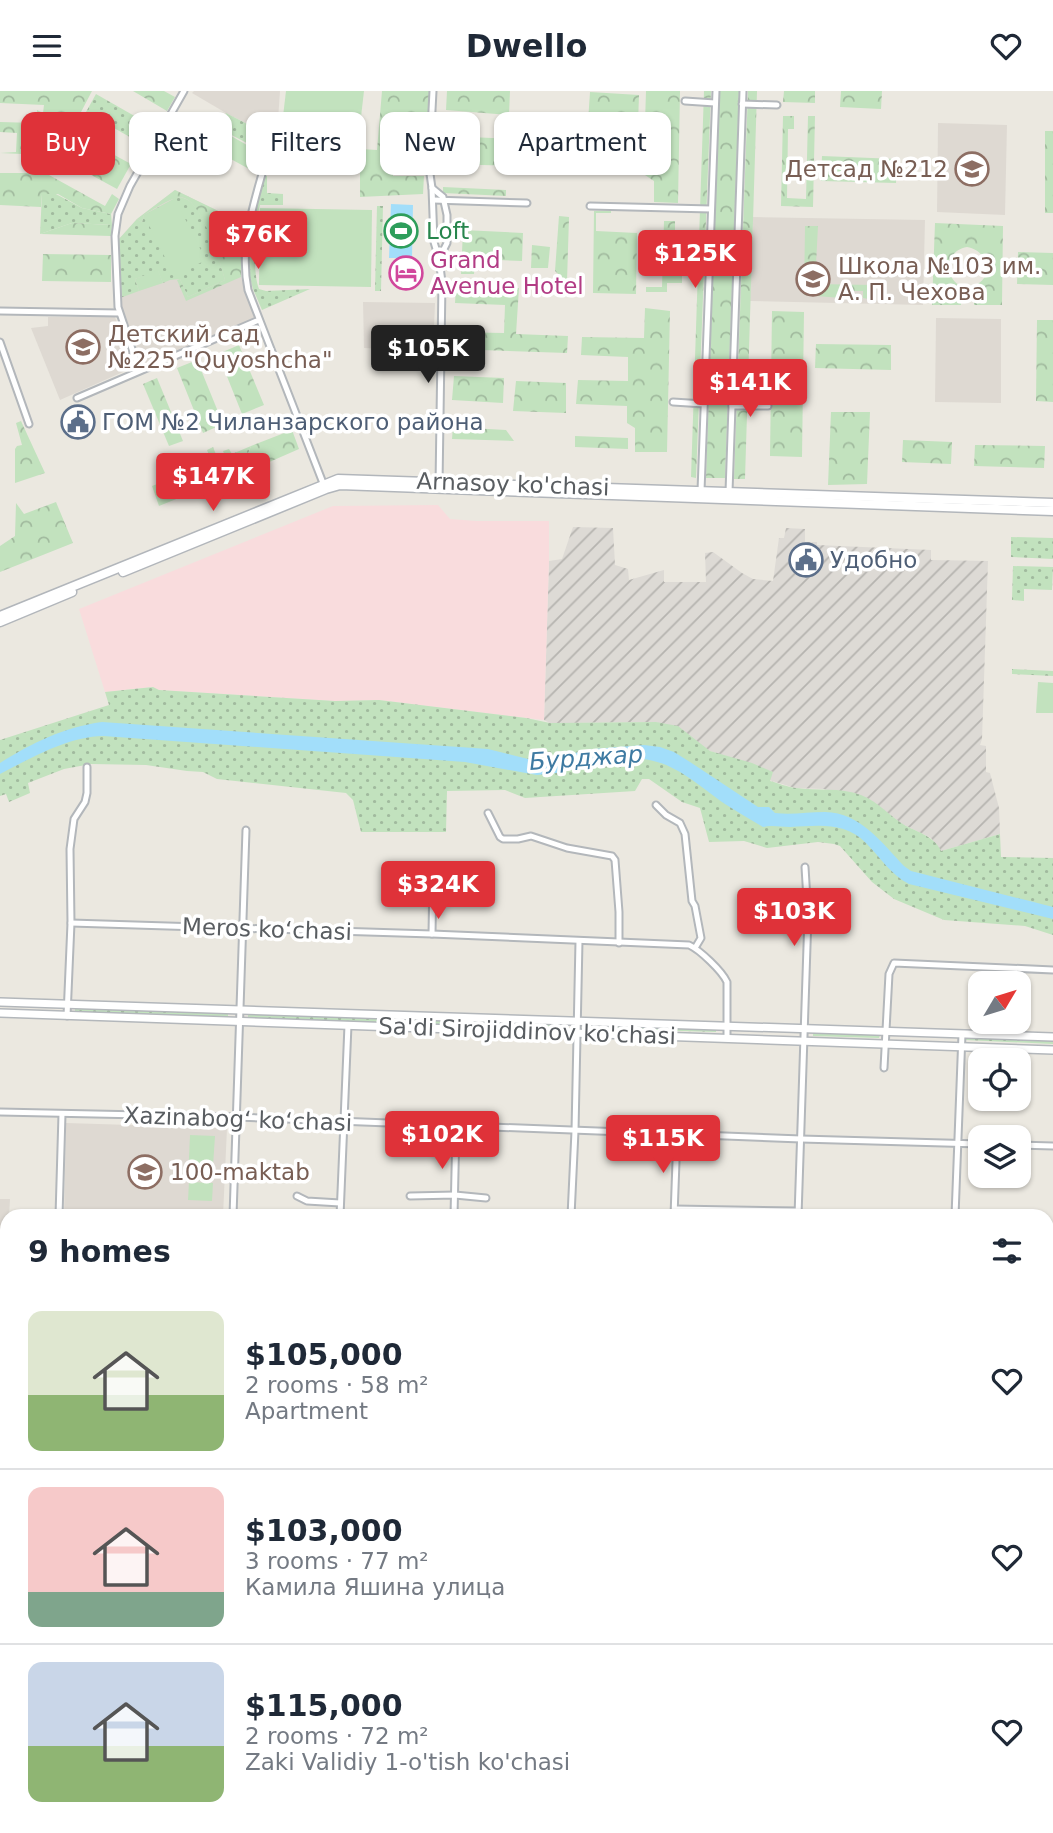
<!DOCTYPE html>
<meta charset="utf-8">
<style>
body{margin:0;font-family:"DejaVu Sans",sans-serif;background:#f2f2f3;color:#1f2937;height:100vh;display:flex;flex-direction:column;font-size:26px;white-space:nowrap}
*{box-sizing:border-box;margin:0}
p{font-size:23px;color:#747a83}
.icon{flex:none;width:38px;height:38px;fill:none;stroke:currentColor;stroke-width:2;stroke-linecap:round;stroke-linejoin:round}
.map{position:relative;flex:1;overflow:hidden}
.drawer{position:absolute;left:0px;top:1118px;width:1054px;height:625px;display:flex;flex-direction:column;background:#fff;border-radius:21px 21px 0 0;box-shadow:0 2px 5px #0004}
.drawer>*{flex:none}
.guide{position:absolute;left:21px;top:21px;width:700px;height:63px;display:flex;gap:14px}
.needle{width:46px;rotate:52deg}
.controls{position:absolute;left:968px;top:880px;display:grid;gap:14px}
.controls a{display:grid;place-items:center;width:63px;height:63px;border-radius:14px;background:#fff;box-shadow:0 2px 5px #0004;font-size:35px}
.price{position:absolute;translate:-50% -60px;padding:0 16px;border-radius:7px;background:#df3239;color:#fff;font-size:23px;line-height:46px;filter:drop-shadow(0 2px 4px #0008)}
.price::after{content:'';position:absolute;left:50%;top:42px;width:21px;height:16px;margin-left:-10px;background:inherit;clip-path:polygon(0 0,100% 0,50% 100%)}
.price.current{background:#222;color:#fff}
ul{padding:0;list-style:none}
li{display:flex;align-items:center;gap:21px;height:175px;padding:0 28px}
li+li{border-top:2px solid #e0e1e3}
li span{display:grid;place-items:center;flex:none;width:196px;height:140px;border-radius:14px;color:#555}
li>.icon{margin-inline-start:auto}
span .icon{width:84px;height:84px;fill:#fffc;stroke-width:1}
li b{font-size:30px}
h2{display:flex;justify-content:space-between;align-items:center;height:84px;padding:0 28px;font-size:30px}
.chip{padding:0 24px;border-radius:14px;background:#fff;box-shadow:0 2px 5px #0004;font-size:24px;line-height:63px}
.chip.current{background:#df3239;color:#fff}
header{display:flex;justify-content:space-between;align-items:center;height:91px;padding:0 28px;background:#fff;font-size:32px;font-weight:800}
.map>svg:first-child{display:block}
.industrial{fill:url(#industrial-furrows)}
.education{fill:#ded9d2}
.medical{fill:#f9dcdd}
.grass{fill:url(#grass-dots)}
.forest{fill:url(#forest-crowns);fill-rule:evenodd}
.cemetery{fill:url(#cemetery-stones)}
.pitch{fill:#c2e2be}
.water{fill:#a2defa}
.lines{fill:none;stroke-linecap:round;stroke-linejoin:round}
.minor-casing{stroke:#b3b7bb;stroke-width:9}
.tertiary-casing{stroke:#b3b7bb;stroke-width:10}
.secondary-casing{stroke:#b2b6bb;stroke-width:11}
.minor{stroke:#fff;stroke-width:5}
.tertiary{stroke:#fff;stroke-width:7}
.secondary{stroke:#fff;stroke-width:8}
.labels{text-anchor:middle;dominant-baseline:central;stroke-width:7;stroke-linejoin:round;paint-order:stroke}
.education-label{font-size:23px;fill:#785e54;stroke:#fff;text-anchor:start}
.leisure-label{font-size:23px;fill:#27864d;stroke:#fff;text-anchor:start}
.hotel-label{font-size:23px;fill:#b23c85;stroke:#fff;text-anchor:start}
.service-label{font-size:23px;fill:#4e5e75;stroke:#fff;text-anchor:start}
.street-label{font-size:23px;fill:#595d61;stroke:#fff}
.water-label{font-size:24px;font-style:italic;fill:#3e7aa2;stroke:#fff}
</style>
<header><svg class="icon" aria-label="menu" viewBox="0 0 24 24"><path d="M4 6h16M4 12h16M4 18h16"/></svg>Dwello<svg class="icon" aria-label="heart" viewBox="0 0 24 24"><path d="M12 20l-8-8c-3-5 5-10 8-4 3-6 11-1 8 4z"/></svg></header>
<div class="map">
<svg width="1053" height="1742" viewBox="0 0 1053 1742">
<defs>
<pattern id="industrial-furrows" width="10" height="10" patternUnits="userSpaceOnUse" patternTransform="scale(1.75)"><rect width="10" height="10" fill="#dddad5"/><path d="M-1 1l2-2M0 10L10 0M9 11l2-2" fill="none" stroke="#b6b4b0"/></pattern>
<pattern id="grass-dots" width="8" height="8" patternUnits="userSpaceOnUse" patternTransform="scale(1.75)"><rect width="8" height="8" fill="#c2e2be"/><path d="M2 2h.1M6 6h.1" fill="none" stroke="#a1ba9e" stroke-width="1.8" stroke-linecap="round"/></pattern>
<pattern id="forest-crowns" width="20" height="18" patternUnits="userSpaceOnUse" patternTransform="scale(1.75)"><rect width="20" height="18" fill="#c2e2be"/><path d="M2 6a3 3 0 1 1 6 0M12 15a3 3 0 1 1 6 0" fill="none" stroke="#a1ba9e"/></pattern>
<pattern id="cemetery-stones" width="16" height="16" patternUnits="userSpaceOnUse" patternTransform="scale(1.75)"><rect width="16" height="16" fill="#c2e2be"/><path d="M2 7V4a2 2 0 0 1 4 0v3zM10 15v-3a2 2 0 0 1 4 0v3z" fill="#a1ba9e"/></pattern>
</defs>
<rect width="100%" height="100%" fill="#ebe8e0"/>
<!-- industrial -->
<polygon class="industrial" points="573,436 613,437 615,474 628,478 629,489 664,479 664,491 706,491 705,462 713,461 742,482 753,488 773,490 779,447 784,447 786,437 805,438 805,451 817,451 817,454 931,459 931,469 988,470 982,648 980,654 986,655 986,681 990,682 999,717 1000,743 941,760 931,747 902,733 889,723 824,698 795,697 769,689 773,681 710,660 656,631 566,632 550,632 544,629 549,470 562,468"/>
<!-- education -->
<g class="education">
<polygon points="194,0 280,0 277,44 255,37 226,22 192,2"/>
<polygon points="938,32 1007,34 1005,124 937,121"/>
<polygon points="175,99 245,133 241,174 241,186 255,229 143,275 121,214 119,148 137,128"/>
<polygon points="753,126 925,129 923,214 750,210"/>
<polygon points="363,211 435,212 433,260 364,257"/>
<polygon points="48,226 115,226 134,276 60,309 31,237 48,235"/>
<polygon points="936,227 1001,228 1001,312 935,311"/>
<polygon points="66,1032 227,1037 223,1125 64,1125"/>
<polygon points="0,1108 10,1108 9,1125 7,1125 7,1154 0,1154"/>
<rect x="1047" y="1422" width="6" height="92"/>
<polygon points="0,1646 7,1646 7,1736 77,1736 77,1742 0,1742"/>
</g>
<!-- medical -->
<polygon class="medical" points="438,414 450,428 476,430 549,430 549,470 544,629 379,609 335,610 159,599 152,596 105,601 79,518 333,415"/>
<!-- grass -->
<g class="grass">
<polygon points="96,3 152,35 142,53 86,21"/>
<polygon points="43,22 75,27 55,64 43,63"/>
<polygon points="226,22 255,37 270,41 264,61 218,37"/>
<polygon points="276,47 309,52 309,62 274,57"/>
<path d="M265 85H267V102L283 103V114H260C255 131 252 182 259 198L266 200 310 198 262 219 253 198 247 175 252 133Z"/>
<polygon points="54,102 82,117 111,123 112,134 72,132 40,143 42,103"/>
<path d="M175 107C179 107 182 106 186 108 204 116 220 170 225 189L188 206 180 188 170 189 163 192 158 180 135 188 139 200 120 207 119 148 137 128 142 131 144 124Z"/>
<polygon points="377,115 383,115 381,200 375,200"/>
<polygon points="251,355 240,384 233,386 223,360 229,358 232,363"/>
<polygon points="1011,446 1053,447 1053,468 1011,466"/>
<polygon points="1013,475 1053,476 1052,499 1024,498 1024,510 1012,509"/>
<polygon points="1012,578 1053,580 1053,585 1012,583"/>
<path d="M153 596 159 599 335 610 379 609 526 627 550 632 656 631 678 635 710 660 752 672 773 681 770 690C778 692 787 696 796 697 817 700 840 696 861 704 879 711 890 726 906 735 918 741 935 746 941 760L1000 743 1001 766 1053 767V844L1025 835 944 829 894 808 872 791 840 755 834 753 818 751 767 757 744 750 709 751 700 717 682 711 649 688H642L635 700 525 707 505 699 447 700 446 741H361L353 709 346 702 217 688 203 681 187 680 146 674 91 673 64 678 28 692 30 702 9 711 6 703 0 705V649L109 614 105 601Z"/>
<polygon points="75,917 228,923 228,926 75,921"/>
<polygon points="248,923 564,933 564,937 248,927"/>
<polygon points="582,933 716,938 716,941 582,937"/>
<polygon points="813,941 880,944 879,947 813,945"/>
<polygon points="966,946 1053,950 1053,953 966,949"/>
</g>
<!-- forest -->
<g class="forest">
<path d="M0 0H92L57 67 43 65 48 75 52 76 49 84 105 115 112 103 119 108 111 123 82 117 58 103H42L41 116 0 114V82H35L36 68H42L43 64 0 62 16 61 17 42 0 41V31L36 32 37 19 43 22 44 14 0 12ZM43 22 75 27 55 64 43 62Z"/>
<polygon points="133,0 164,0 175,6 167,20"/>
<polygon points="382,0 430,0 425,62 393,60 393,85 424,85 423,103 360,106 360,58 377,59"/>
<polygon points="447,0 510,0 509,24 446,19"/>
<polygon points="646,0 680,0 678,112 654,111 654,90 642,82 581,80 583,60 611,61 610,76 641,77 641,63 644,62"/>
<polygon points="704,0 711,0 696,387 691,386"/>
<polygon points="719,0 739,0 725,387 706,387"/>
<polygon points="748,0 757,0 745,388 734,388"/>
<polygon points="784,0 815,0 815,12 783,11"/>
<polygon points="841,0 882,0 881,18 840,16"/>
<polygon points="590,1 639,4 638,33 588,31"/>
<polygon points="783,25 794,25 794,38 788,38 787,107 806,108 808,25 815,25 813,116 781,115"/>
<rect x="1045" y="40" width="8" height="82"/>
<polygon points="74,42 131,73 117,98 60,67"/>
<polygon points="445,45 517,48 519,75 444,73"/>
<polygon points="822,65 897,68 896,92 821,90"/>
<polygon points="443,96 506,99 506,105 443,102"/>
<path d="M175 99 245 133 241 174V186L186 210 177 189 180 188 188 206 225 189C220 171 202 112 184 107 174 104 153 119 144 124L142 131 137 128Z"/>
<polygon points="594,120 611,120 611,122 596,122 596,140 637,142 636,203 593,202"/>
<polygon points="559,125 569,126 567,191 555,180"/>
<polygon points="664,130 675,130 675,158 687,159 686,178 682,178 682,192 667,192 667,201 646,201 646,196 662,196"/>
<polygon points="72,132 112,134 111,145 40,143"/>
<path d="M935 132 1003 135 1002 214H932ZM967 156C989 160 995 186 974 195V214H961L960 195C942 183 946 160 967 156Z"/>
<polygon points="805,135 818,135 815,193 874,194 874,209 863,207 863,200 842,200 841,207 804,204"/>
<polygon points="463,139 523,142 522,170 475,168 474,183 461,183"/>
<polygon points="532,154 550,156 548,177 531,177"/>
<polygon points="1018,161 1053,162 1053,194 1017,193"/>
<polygon points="43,163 111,164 111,191 42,190"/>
<polygon points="456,195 519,197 516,243 568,245 567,262 452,258 452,241 504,242 505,214 455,212"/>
<polygon points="645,217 670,220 667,361 635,361 635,337 627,332 627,315 576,313 578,289 628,290 628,266 581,264 582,246 644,247"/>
<polygon points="772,220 804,221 802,366 770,365"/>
<polygon points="1037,229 1053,229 1053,311 1036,310"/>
<polygon points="816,253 891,254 891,279 815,277"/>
<polygon points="239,254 264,314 242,323 218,263"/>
<polygon points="197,269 223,333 203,342 177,277"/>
<polygon points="454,285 504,287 503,312 452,309"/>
<polygon points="157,287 183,350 169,355 143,293"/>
<polygon points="516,290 566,292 566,322 513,320"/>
<polygon points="831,321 870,321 867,393 828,394"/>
<polygon points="21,330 45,382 15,392 15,358 17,355 22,354 16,332"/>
<polygon points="453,336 506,339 514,350 452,348"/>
<polygon points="292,339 299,358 240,384 251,355"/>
<polygon points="575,345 628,347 628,358 575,356"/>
<polygon points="903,349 952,351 951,373 902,371"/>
<polygon points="975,354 1045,355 1044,377 974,375"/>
<polygon points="213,356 226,388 159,415 152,395 212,372 207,359"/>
<polygon points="56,411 73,452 0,481 0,455 15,445 16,412 24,423"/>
</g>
<!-- cemetery -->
<g class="cemetery">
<polygon points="0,1389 7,1389 7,1462 0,1460"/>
<polygon points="0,1481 7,1483 7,1646 0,1646"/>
</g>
<!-- pitch -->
<g class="pitch">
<polygon points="286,0 364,0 358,52 281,42"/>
<polygon points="226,42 261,62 251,79 216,60"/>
<polygon points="175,108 206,169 174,185 144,124"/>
<polygon points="260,117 372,119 371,196 259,194"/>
<polygon points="158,179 163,192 139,200 135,188"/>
<polygon points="1038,591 1053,592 1053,622 1036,622"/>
<polygon points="190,1044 215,1045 212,1090 188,1089"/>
<polygon points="189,1091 213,1092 212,1110 188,1109"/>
<rect x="0" y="1650" width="7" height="44"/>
</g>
<!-- water -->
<g class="water">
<polygon points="391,113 413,114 412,167 389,167"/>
<path d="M102 631 488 658 528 668 541 669 594 658 644 654 660 656 674 661 690 671 758 716H769L775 722C792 724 808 721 825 721 861 722 881 751 904 775L911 780 1053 816V828L909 793C891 784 880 766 866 752 844 730 818 735 790 736 780 736 772 734 763 736 750 728 737 721 725 713 699 695 674 670 641 668L593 673 556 682 537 684 465 671 103 645C67 646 31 667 0 683V672C32 652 64 636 102 631Z"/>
</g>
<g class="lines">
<defs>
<g id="minor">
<polyline points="433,0 429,76 432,97 434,151 439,168 442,191 439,394"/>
<polyline points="685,10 715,12"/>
<polyline points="742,13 777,14"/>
<path d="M262 83C251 121 240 159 248 199L323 392"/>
<polyline points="432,97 443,106 447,124 447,152 439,168"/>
<polyline points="433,109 527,112"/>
<polyline points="590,115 711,118"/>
<polyline points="0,220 119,222"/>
<polyline points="0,251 29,333"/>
<polyline points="139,279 118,216 115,145 118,123 130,95 184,0"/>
<polyline points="77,307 259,229"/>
<polyline points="673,311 704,313"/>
<polyline points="732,315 768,315"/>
<polyline points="701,400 716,0"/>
<polyline points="729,401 743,0"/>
<polyline points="656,714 666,724 680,732 685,743 692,810 695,815 701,847 695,857"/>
<polyline points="488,722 500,746 503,748 518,748 531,745 567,757 612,765 615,769 619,821 619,852"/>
<path d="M71 832 432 843 689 854C700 859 722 880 727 891V947"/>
<polyline points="432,843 433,786"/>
<polyline points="67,925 71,832 70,758 74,728 85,711 87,702 87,676"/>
<polyline points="884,977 889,883 894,872 1053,879"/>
<polyline points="0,1021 237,1026 801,1048 980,1053"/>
<polyline points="1018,1054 1053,1055"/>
<polyline points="297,1105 307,1110 340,1112"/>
<polyline points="410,1105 455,1104 486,1107"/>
<polyline points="675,1118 798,1120"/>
<polyline points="59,1125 62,1023"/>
<polyline points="233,1125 246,739"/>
<polyline points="340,1125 348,934"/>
<polyline points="454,1125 456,1036"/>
<polyline points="571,1125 575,1040 579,850"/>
<polyline points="674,1125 677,1043"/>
<polyline points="798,1125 808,825 805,776"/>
<polyline points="955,1125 962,943"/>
<polyline points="1046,1150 1053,1150"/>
<polyline points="1046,1241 1053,1241"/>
<polyline points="0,1249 7,1249"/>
<polyline points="1046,1577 1053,1577"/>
<polyline points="682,1736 682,1740"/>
<polyline points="86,1742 87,1736"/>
<polyline points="320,1742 320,1736"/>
<polyline points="549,1742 549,1736"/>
<polyline points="779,1742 779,1736"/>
</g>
<g id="tertiary">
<polyline points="0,911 1053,946"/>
<polyline points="0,922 1053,959"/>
<polyline points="0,1362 7,1362"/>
<polyline points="0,1377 7,1377"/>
<polyline points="1046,1393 1053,1393"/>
<polyline points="1046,1408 1053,1408"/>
</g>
<g id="secondary">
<polyline points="123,481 326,398 340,394 1053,420"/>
<polyline points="0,525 338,388 1053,412"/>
<polyline points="0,531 72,501"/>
</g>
</defs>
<!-- minor casing -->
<use href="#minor" class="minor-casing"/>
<!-- tertiary casing -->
<use href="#tertiary" class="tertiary-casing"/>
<!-- secondary casing -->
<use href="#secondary" class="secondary-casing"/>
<!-- minor -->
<use href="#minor" class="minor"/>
<!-- tertiary -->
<use href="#tertiary" class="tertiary"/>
<!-- secondary -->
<use href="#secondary" class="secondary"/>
</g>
<!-- icons -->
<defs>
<symbol id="school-ring" viewBox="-11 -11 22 22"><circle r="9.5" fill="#fff" stroke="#8d6e63" stroke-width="1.5"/><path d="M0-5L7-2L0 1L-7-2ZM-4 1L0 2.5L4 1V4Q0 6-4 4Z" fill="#8d6e63"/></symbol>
<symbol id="stadium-ring" viewBox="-11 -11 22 22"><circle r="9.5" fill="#fff" stroke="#2e9e5b" stroke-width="1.5"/><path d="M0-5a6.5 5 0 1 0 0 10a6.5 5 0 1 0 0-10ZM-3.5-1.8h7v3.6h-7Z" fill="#2e9e5b"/></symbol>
<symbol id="hotel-ring" viewBox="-11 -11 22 22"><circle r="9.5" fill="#fff" stroke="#d1479c" stroke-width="1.5"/><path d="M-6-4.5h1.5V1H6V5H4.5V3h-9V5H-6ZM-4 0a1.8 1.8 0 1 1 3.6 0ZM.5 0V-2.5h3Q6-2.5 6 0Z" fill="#d1479c"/></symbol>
<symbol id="civic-ring" viewBox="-11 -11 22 22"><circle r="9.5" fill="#fff" stroke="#5c6f8a" stroke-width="1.5"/><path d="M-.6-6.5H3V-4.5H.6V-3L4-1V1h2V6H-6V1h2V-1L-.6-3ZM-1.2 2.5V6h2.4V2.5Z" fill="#5c6f8a"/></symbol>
</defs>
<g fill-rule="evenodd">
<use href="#school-ring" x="953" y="59" width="38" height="38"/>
<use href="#stadium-ring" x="382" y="121" width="38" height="38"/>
<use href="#hotel-ring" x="387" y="163" width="38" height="38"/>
<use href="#school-ring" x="794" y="169" width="38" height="38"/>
<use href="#school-ring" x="64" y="237" width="38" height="38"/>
<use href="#civic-ring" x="59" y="312" width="38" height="38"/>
<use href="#civic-ring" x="787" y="450" width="38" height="38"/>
<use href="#school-ring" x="126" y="1062" width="38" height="38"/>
</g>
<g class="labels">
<!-- education labels -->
<g class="education-label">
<text x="948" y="78" text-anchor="end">Детсад №212</text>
<text x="838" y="175">Школа №103 им.<tspan x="838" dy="26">А. П. Чехова</tspan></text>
<text x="108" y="243">Детский сад<tspan x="108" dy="26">№225 "Quyoshcha"</tspan></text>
<text x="170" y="1081">100-maktab</text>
</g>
<!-- leisure labels -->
<g class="leisure-label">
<text x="426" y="140">Loft</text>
</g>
<!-- hotel labels -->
<g class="hotel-label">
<text x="430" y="169">Grand<tspan x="430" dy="26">Avenue Hotel</tspan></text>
</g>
<!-- service labels -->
<g class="service-label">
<text x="102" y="331">ГОМ №2 Чиланзарского района</text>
<text x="830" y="469">Удобно</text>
</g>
<!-- street labels -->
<g class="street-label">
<text transform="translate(513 393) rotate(2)">Arnasoy ko'chasi</text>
<text transform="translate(267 838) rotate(2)">Meros ko‘chasi</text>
<text transform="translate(527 940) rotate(2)">Sa'di Sirojiddinov ko'chasi</text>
<text transform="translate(238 1028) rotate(2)">Xazinabog‘ ko‘chasi</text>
</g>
<!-- water labels -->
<g class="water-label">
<text transform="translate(586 667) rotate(-4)">Бурджар</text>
</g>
</g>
</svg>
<div class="controls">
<a><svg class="needle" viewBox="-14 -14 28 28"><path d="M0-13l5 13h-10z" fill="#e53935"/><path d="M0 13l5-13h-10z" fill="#747a83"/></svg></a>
<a><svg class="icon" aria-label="locate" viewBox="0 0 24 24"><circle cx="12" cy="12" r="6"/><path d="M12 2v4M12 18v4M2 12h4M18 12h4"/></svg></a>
<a><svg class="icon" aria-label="layers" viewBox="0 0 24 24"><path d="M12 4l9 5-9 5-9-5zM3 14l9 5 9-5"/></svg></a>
</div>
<b class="price" style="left:258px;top:180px">$76K</b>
<b class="price" style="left:695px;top:199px">$125K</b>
<b class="price current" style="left:428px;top:294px">$105K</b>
<b class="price" style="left:750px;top:328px">$141K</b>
<b class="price" style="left:213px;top:422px">$147K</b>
<b class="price" style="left:438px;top:830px">$324K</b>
<b class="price" style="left:794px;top:857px">$103K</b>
<b class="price" style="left:442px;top:1080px">$102K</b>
<b class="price" style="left:663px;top:1084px">$115K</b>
<div class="guide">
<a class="chip current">Buy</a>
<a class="chip">Rent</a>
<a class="chip">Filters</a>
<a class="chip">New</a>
<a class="chip">Apartment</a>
</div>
<section class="drawer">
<h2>9 homes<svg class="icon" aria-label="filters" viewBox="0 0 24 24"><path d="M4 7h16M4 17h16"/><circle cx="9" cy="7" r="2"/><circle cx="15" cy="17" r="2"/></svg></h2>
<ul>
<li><span style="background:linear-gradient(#dfe7d0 60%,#8fb573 0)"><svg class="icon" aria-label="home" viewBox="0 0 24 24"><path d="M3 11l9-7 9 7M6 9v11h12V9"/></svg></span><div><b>$105,000</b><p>2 rooms · 58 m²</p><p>Apartment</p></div><svg class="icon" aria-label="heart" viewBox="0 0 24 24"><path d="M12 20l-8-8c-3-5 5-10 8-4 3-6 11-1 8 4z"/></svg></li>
<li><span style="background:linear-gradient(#f6c9c9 75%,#7fa58c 0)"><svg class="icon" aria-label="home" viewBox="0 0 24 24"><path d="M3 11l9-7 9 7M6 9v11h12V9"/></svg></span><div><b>$103,000</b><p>3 rooms · 77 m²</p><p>Камила Яшина улица</p></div><svg class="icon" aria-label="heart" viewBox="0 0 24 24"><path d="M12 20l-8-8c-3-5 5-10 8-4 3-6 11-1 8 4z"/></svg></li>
<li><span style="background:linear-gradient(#c9d6e8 60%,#8fb573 0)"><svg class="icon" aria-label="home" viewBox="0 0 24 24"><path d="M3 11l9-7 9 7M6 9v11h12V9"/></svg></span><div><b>$115,000</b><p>2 rooms · 72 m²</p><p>Zaki Validiy 1-o'tish ko'chasi</p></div><svg class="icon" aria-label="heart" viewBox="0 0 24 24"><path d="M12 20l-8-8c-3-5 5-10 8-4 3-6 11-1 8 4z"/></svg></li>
</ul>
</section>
</div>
